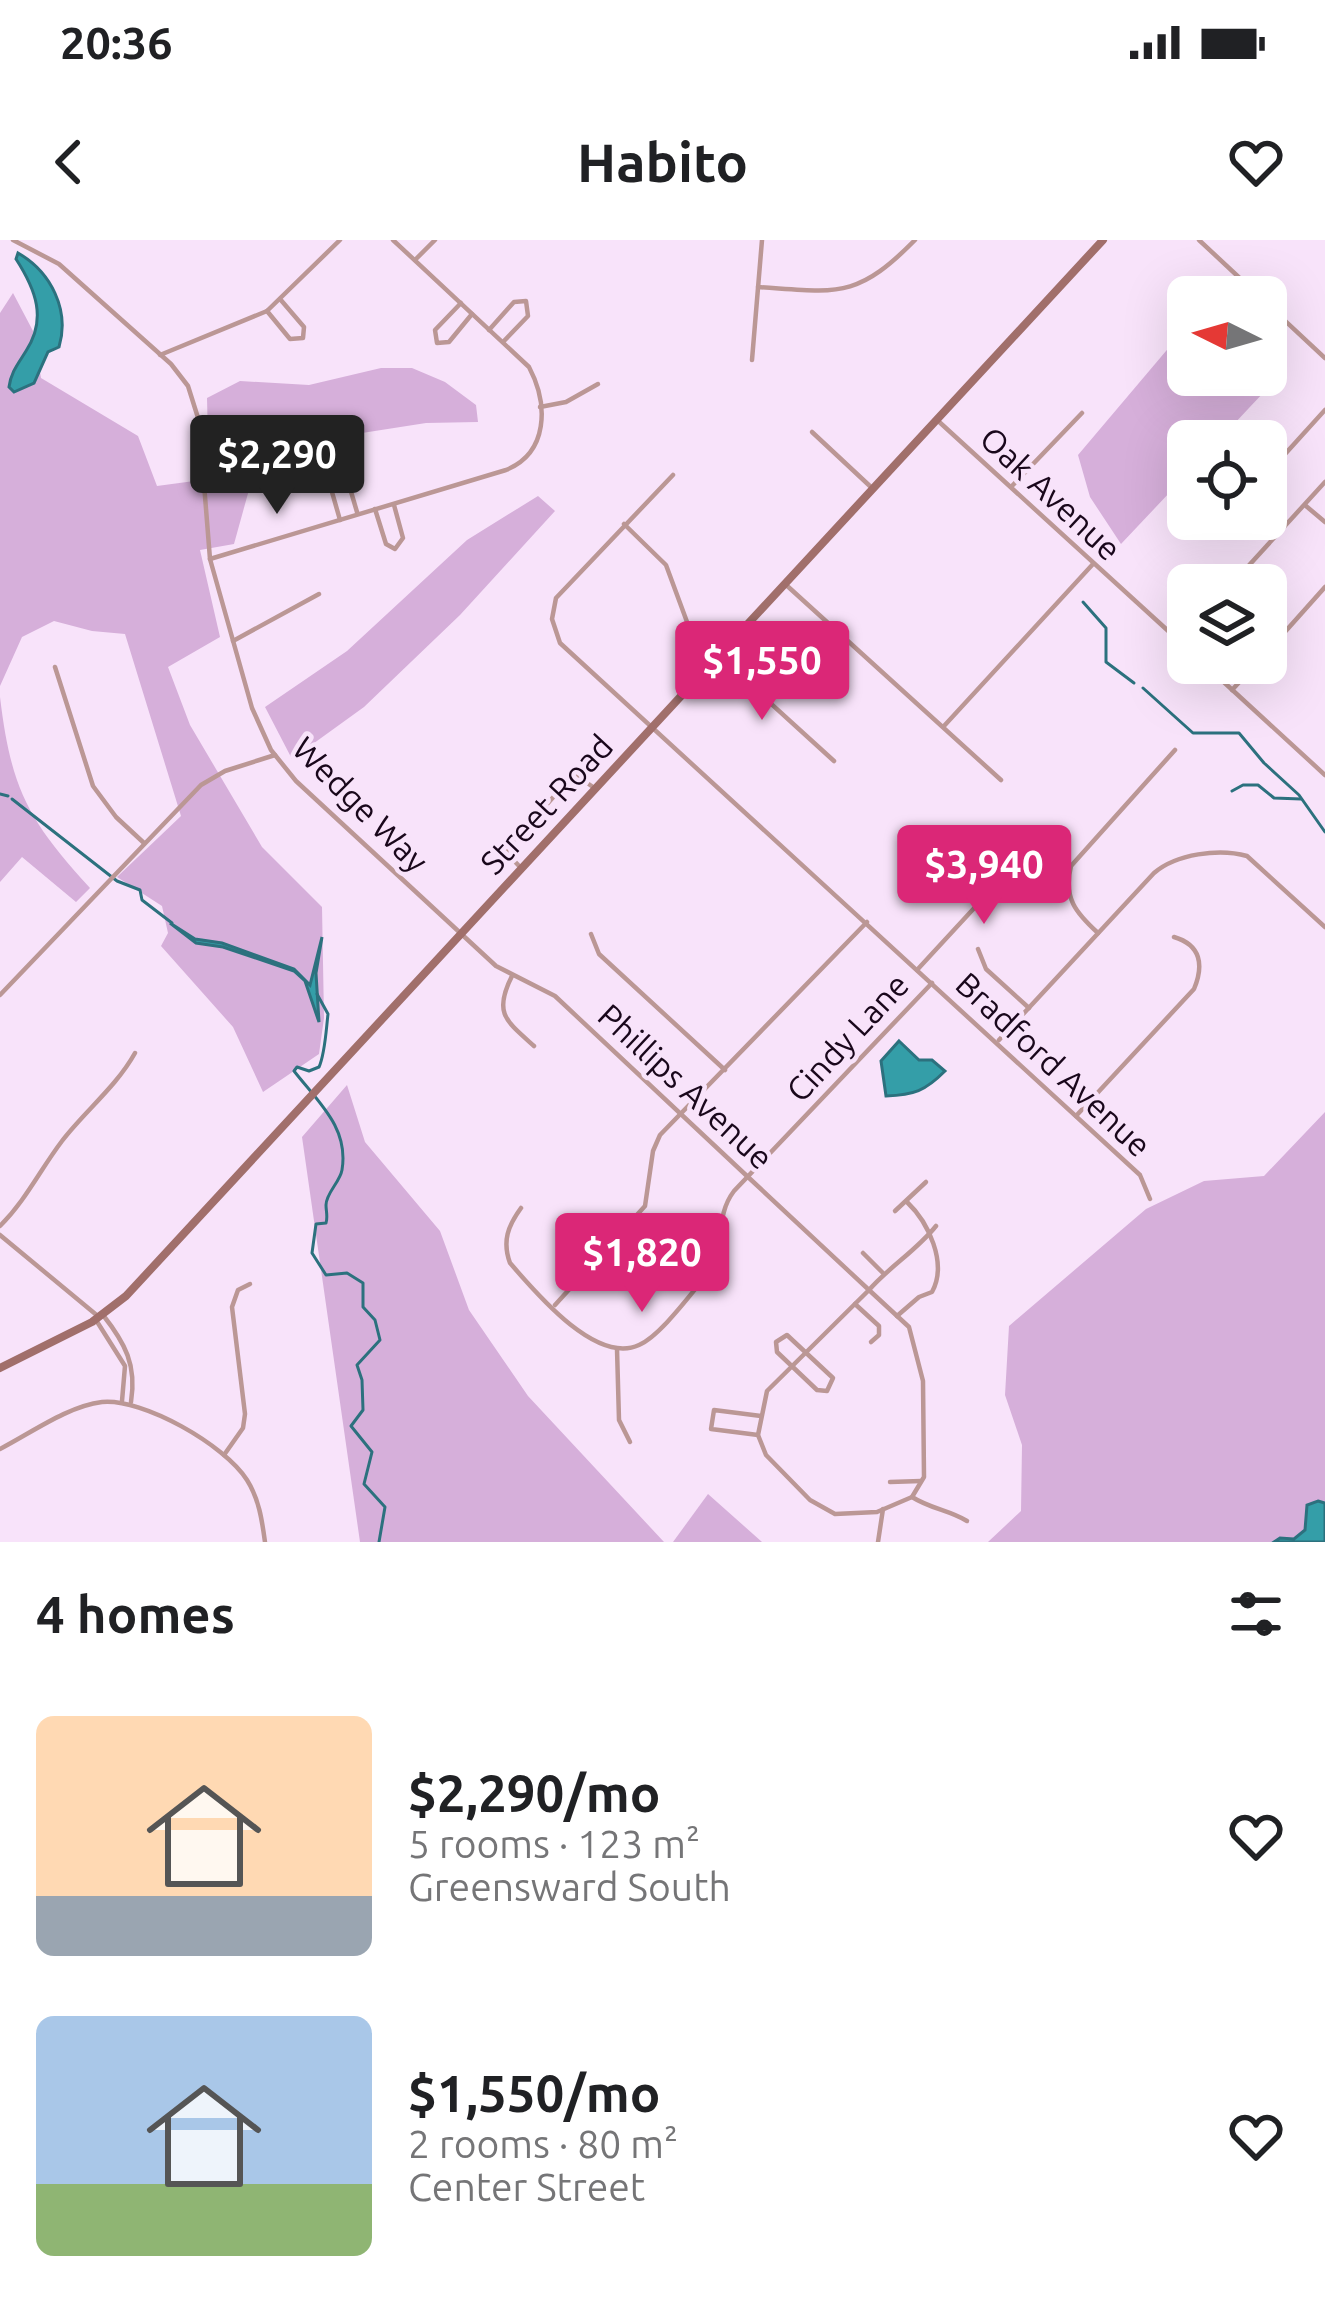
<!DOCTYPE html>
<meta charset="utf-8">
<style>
body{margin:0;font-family:Ubuntu,sans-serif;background:#f6f6f6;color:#202124;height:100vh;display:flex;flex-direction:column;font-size:45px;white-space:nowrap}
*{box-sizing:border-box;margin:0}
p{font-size:39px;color:#757577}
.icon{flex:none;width:66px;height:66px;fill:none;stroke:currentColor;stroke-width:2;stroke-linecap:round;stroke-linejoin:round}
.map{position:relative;height:1302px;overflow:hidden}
.details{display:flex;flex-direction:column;background:#fff;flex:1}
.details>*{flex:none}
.needle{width:78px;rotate:275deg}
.controls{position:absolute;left:1167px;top:36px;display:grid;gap:24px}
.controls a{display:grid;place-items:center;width:120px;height:120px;border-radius:18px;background:#fff;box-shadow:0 12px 48px #0002;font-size:60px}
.price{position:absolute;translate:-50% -102px;padding:0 27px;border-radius:12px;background:#db2777;color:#fff;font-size:39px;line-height:78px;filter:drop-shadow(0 3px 6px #0008)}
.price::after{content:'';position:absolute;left:50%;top:72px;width:36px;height:27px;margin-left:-18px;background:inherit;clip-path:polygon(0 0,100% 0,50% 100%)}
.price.on{background:#222;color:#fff}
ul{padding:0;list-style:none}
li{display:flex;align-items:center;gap:36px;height:300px;padding:0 36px}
li span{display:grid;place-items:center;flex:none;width:336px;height:240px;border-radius:18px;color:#555}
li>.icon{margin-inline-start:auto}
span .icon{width:144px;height:144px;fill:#fffc;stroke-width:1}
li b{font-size:51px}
h2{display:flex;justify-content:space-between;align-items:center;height:144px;padding:0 36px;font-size:51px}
.status{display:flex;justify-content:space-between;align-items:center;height:84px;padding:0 60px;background:#fff;direction:ltr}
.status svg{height:33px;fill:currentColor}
header{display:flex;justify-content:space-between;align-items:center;height:156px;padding:0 36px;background:#fff;font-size:54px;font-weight:600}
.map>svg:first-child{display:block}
.green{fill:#d6afda}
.water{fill:#349ea8;stroke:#2c717e;stroke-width:3}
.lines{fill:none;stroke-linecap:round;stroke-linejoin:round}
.stream{stroke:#2c717e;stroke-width:3}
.minor{stroke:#bb9795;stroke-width:4.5}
.secondary{stroke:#a16f6b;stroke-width:8}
.labels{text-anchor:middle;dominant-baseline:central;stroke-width:9;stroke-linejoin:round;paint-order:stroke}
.street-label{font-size:33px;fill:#19071b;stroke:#f8e3fa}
</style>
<div class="status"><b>20:36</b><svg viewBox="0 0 49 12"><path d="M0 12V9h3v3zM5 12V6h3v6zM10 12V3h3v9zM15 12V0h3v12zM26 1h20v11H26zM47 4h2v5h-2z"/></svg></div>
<header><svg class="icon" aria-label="back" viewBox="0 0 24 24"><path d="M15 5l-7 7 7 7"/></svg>Habito<svg class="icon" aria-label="heart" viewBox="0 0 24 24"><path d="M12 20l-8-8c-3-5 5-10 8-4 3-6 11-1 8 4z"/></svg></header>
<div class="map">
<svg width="1325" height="1302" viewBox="0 0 1325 1302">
<rect width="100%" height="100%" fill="#f8e3fa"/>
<!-- green -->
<g class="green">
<polygon points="13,53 33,91 41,138 138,196 157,246 209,239 207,158 240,141 309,145 381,128 412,128 445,142 476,165 478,182 426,183 362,193 336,184 319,186 260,210 234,304 200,310 220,397 168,427 190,485 262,607 322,667 324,778 319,814 263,852 233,787 161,706 168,693 162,666 117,637 181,576 125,394 92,391 54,381 22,397 0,446 0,73"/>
<polygon points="1188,85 1188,135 1266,135 1266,125 1279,136 1218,201 1188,201 1188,233 1121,304 1090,257 1078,215"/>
<polygon points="538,256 555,271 460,375 364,467 292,519 265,467 347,411 467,300"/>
<path d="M0 457C11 549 28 580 90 648L76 662 22 617 0 642Z"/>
<polygon points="347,845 365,902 440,991 469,1070 528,1156 664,1302 360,1302 302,897"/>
<polygon points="1325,872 1325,1302 988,1302 1021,1271 1022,1205 1005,1155 1009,1086 1146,969 1204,941 1264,936"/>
<polygon points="708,1254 762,1302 673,1302"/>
</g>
<!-- water -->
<g class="water">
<path d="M18 13C51 32 70 70 59 107L48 112 34 143 14 152 9 147C11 132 18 124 26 111 47 79 36 50 16 19Z"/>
<polygon points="170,683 195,699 222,703 294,729 310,745 322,697 316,733 319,782 305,741 294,731 223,707 196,703"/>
<path d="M899 801 919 820H932L945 831C925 851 914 855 886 856L881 821Z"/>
<polygon points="1318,1261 1325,1263 1325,1302 1274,1302 1280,1298 1294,1299 1305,1290 1307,1265"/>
</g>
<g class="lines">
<!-- stream -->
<g class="stream">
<polyline points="1083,362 1106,388 1106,422 1134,443"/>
<polyline points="1143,448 1193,493 1239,493 1264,523 1299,555 1325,592"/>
<polyline points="1232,551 1243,545 1258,545 1274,558 1301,559"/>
<polyline points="0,554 8,556"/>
<polyline points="12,559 117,641 140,650 142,660 172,683"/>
<path d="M317 754 328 774C326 791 325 814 319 827L309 831 297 827 294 831C319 863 349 888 342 930 340 942 326 953 326 965 326 971 328 977 326 983L316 984 312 1013 326 1035 347 1033 363 1043V1067L375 1080 380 1100 357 1125 362 1140 363 1170 351 1186 372 1212 364 1244 385 1267 379 1302"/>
</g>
<!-- minor -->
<g class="minor">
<path d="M13 0 59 24 171 124 188 146 199 181 210 319 252 468 271 510 296 541 496 726 555 756 748 937 869 1050 909 1087 923 1141 924 1237 912 1257 877 1272 835 1274 810 1260 766 1215 758 1195 767 1151 869 1050C890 1026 916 1011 936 986"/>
<polyline points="1199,0 1260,57"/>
<polyline points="415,20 435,0"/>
<path d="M758 47C837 52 856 60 915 0"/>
<polyline points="461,63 435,90 437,103 449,102 472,74"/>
<polyline points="1266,63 1325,118"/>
<polyline points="267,71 290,99 303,98 304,87 280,59"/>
<polyline points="489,90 514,62 526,61 528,76 503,102"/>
<polyline points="160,115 267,71 340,0"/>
<polyline points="752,120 762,0"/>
<polyline points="540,167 566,162 598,144"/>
<polyline points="936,179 1188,409"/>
<polyline points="812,192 872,248"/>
<polyline points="673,235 556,358 552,379 560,403 1140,935 1150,959"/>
<polyline points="1266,235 1325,170"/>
<polyline points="1011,247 1082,173"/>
<polyline points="1306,266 1325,282"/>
<polyline points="375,269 386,304 395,309 403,298 394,265"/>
<polyline points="340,280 330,245 336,235 347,238 357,272"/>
<polyline points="624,284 666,325 690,390 834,521"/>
<path d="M210 319 506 230C548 213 549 165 529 127L393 0"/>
<polyline points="784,343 1001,540"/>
<polyline points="1231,345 1325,242"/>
<polyline points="233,401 319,354"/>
<polyline points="1266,413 1325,347"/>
<polyline points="1203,423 1325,535"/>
<polyline points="55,427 93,546 116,577 144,603"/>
<polyline points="1232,450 1257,423"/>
<polyline points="944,486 1093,324"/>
<polyline points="520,627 505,611 574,534 593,547"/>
<path d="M1098 693C1076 673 1063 658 1071 626L1175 510"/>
<polyline points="591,694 599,714 725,830"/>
<polyline points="978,709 986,729 1029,768"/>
<polyline points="917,730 1001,639 1009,622"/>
<path d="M512 736C493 773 506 781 534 806"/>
<polyline points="0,755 201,545 225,531 275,515"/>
<path d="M999 800 1154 633C1176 614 1219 608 1247 616L1325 687"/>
<path d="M1076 876 1194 749C1204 725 1201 705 1174 697"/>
<path d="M521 968C508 986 502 1001 510 1023 536 1053 596 1125 639 1105 662 1095 694 1049 712 1029 725 1003 715 976 734 951L932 743"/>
<polyline points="895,971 926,942"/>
<path d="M0 986C26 960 40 930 62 901 85 871 116 847 135 813"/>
<polyline points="0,995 99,1077"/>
<polyline points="863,1013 883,1033"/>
<polyline points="855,1064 879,1086 879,1095 871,1102"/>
<polyline points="555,1065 645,966 653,911 660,895 867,682"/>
<path d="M103 1075C125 1103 137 1125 131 1162"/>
<path d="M897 1076 919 1057 932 1052C948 1023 928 982 907 962"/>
<polyline points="96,1080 125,1126 122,1161"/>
<polygon points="787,1095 833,1138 827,1151 817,1150 777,1112 776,1102"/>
<polyline points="617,1109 619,1180 630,1202"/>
<polyline points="758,1195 711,1189 714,1170 761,1176"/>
<path d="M0 1209C31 1193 68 1166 102 1162 143 1158 225 1205 247 1240 259 1259 262 1280 265 1302"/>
<polyline points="224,1215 243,1188 245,1174 232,1067 238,1050 250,1044"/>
<polyline points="890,1242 921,1241"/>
<path d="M912 1257C931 1269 949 1270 967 1281"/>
<polyline points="878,1302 883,1269"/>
</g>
<!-- secondary -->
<polyline class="secondary" points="0,1128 92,1082 126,1056 1103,0"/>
</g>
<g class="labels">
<!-- street labels -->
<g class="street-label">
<text transform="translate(1051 253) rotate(43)">Oak Avenue</text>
<text transform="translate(361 564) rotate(45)">Wedge Way</text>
<text transform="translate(546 564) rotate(-47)">Street Road</text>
<text transform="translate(847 797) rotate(-47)">Cindy Lane</text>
<text transform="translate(1054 824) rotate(43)">Bradford Avenue</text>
<text transform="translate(686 846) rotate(43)">Phillips Avenue</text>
</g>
</g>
</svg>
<div class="controls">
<a><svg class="needle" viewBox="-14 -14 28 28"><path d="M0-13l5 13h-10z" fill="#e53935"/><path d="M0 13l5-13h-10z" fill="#757577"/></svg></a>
<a><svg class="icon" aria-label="locate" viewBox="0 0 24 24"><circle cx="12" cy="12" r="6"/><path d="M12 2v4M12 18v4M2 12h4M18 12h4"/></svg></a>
<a><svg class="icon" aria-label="layers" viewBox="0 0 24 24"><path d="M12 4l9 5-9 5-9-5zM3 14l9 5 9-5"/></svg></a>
</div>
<b class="price on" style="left:277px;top:277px">$2,290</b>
<b class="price" style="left:762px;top:483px">$1,550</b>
<b class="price" style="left:984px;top:687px">$3,940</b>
<b class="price" style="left:642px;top:1075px">$1,820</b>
</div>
<section class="details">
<h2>4 homes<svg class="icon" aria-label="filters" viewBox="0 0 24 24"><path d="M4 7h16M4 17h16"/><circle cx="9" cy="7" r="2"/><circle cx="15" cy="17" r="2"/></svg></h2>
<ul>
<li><span style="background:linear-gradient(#ffd9b3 75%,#9aa5b1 0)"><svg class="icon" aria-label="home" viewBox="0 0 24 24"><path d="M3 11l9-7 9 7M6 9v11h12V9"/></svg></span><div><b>$2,290/mo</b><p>5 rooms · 123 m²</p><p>Greensward South</p></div><svg class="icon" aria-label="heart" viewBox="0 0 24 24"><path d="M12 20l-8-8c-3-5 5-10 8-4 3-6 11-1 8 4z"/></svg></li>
<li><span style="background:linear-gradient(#a9c7e8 70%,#8fb573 0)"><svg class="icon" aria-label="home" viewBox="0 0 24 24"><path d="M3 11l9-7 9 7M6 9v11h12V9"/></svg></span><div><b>$1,550/mo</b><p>2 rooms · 80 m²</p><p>Center Street</p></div><svg class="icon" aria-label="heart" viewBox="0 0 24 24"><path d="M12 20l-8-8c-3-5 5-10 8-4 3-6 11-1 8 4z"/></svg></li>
</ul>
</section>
